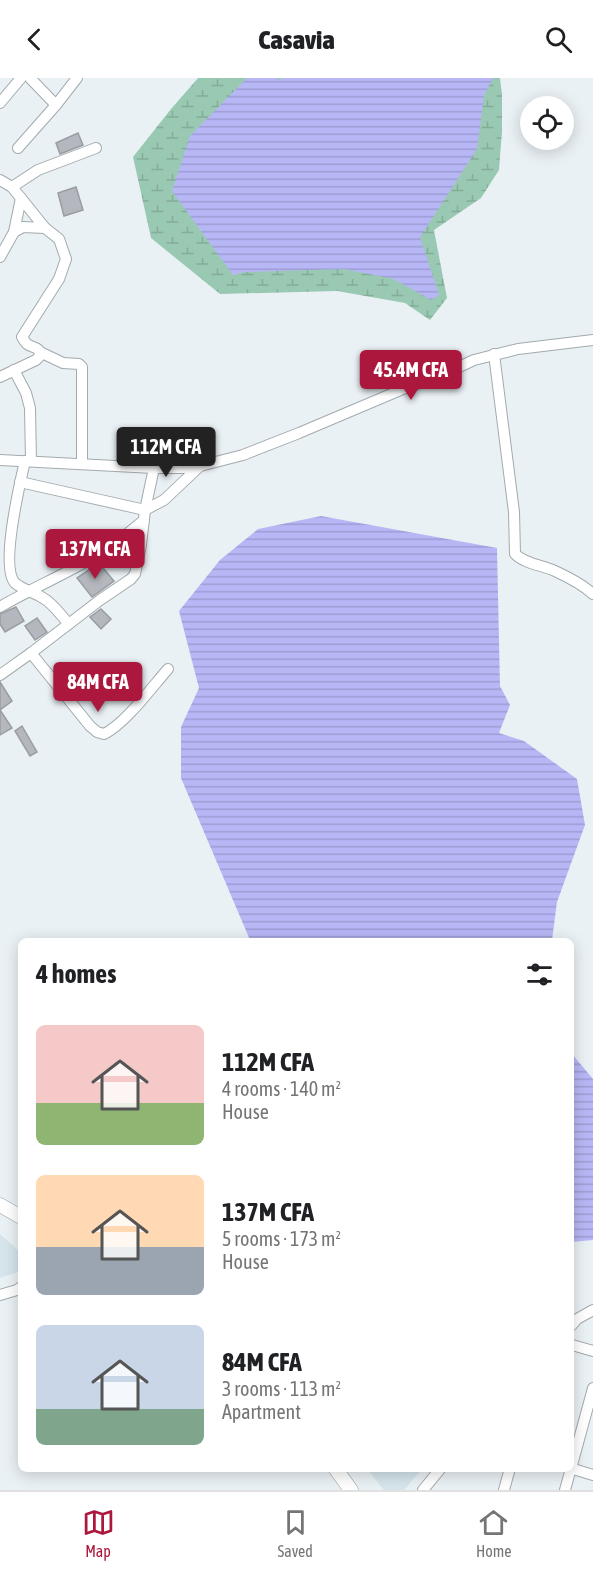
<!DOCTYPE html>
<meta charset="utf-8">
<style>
body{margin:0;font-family:"Asap Condensed",sans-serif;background:#f6f6f6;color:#202124;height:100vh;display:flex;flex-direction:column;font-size:22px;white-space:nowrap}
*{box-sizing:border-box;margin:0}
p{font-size:20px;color:#757577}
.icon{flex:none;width:33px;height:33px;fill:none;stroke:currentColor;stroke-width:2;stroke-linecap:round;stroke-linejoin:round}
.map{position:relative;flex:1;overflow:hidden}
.side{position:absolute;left:18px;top:860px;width:556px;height:534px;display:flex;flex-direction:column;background:#fff;border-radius:9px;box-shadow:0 3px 15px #0003}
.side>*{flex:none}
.controls{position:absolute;left:520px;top:18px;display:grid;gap:12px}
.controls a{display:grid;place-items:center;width:54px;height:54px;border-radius:50%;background:#fff;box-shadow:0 3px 15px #0003;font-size:30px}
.price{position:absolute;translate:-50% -51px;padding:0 14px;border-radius:6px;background:#ac173d;color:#fff;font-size:20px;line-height:39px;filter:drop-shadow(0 2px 3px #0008)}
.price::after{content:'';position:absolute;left:50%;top:36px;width:18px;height:14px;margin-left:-9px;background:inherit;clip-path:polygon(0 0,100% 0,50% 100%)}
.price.current{background:#222;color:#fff}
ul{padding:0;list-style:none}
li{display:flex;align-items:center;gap:18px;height:150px;padding:0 18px}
li span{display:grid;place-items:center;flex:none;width:168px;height:120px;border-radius:9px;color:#555}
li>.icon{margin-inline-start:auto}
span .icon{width:72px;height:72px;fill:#fffc;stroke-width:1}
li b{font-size:26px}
h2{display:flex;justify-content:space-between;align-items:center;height:72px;padding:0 18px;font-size:26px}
header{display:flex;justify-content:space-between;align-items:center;height:78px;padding:0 18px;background:#fff;font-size:27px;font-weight:800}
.menu{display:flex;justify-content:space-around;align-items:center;height:84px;border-top:2px solid #e0e0e0;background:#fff;font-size:16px;color:#757577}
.menu a{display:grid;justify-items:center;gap:3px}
.menu .current{color:#ac173d}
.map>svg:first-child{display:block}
.built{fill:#d5e5eb}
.wetland{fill:url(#wetland-marsh)}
.water{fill:url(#water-rules)}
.building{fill:#b4b8be;stroke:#999da3;stroke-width:1.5}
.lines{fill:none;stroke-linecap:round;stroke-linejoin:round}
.minor-casing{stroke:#a3aaad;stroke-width:12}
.major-casing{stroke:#a3aaad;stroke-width:15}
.minor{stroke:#fff;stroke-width:10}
.major{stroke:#fff;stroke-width:14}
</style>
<header><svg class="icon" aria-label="back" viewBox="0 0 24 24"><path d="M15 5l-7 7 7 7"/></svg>Casavia<svg class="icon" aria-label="search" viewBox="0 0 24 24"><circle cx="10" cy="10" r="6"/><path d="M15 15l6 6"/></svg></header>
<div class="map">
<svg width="593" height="1412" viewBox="0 0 593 1412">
<defs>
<pattern id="wetland-marsh" width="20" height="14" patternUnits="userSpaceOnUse" patternTransform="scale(1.5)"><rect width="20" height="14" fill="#9ac9b3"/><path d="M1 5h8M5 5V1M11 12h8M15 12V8" fill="none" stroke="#84ac99"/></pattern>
<pattern id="water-rules" width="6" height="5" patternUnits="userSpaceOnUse" patternTransform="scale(1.5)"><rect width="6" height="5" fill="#b8b7f6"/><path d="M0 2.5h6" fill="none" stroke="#9d9cd2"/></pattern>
</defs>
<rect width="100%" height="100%" fill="#eaf1f5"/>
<!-- built -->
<g class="built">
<polygon points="0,1156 21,1175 21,1193 0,1200"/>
<polygon points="367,1391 422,1391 404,1412 384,1412"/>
</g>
<!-- wetland -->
<polygon class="wetland" points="198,0 500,0 502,17 502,53 499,92 481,120 434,152 447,220 430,242 405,225 337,213 220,216 151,160 133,79 171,31"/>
<!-- water -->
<g class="water">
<polygon points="247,0 276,0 279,2 283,0 493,0 484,18 477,71 420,159 439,217 431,222 394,201 344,191 244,194 233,197 172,113 190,58"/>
<polygon points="321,438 497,470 500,608 510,627 499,655 524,663 577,701 585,747 557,824 552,862 250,862 181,700 181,649 199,610 179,533 220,482 258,451"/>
<polygon points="572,976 593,1001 593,1162 572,1164"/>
</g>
<!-- building -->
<g class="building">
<polygon points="78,55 83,67 60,76 56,65"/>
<polygon points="76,109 83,132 64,138 58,115"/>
<polygon points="99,485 114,503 92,519 77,500"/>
<polygon points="16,529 24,543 5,554 0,546 0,536"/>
<polygon points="101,531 111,541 101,551 90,539"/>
<polygon points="37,540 47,554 35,562 25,548"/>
<polygon points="0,604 12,623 0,632 12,650 0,657"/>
<polygon points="22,648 37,674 30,678 15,653"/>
</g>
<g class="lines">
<defs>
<g id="minor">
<polyline points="30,0 56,27"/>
<polyline points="0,25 21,0"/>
<polyline points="18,70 56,27 77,0"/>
<path d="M0 102 12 109 45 150 59 161 66 181 59 201 22 259C24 262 25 264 27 266 34 271 40 268 40 278L36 282 0 299"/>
<polyline points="12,109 38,92 96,70"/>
<polyline points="14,154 21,120"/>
<polyline points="0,179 14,154 23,149 45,150"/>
<polyline points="40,274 63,285 79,286 82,289 82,386"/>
<path d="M494 276 514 434 515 476C525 486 542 487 555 493 568 499 582 506 593 516"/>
<polyline points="14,292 26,315 30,330 31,383"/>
<polyline points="0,382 154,390 184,390 200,388 243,377 299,355 403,311 444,296 474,282 518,271 593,262"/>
<path d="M25 383C20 405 0 489 15 505 23 512 34 514 43 520 54 526 61 538 69 546"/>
<polyline points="20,404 145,432 164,422 200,388"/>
<path d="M0 529C29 512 59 499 87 483 108 472 126 457 144 442"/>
<path d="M31 575 90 648 97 654 104 656C125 646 152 609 168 591"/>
<polyline points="0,597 31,575 100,522 131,501 135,496 141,467 145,432 154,390"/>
<polyline points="0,1217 17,1212 21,1209"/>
<polyline points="572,1247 577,1241 593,1232"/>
<polyline points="572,1267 593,1273"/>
<polyline points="572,1387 593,1310"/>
<polyline points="570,1390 593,1397"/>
<polyline points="423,1412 441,1390"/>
<polyline points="504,1412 510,1390"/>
<polyline points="565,1412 571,1390"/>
</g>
<g id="major">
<polyline points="0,1127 21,1139"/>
<polyline points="335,1390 351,1412"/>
</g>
</defs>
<!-- minor casing -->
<use href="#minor" class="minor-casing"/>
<!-- major casing -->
<use href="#major" class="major-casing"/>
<!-- minor -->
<use href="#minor" class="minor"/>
<!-- major -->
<use href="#major" class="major"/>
</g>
</svg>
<div class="controls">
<a><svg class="icon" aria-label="locate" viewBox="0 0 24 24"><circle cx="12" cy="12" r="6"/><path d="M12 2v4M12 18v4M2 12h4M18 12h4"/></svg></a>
</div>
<b class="price" style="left:411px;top:323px">45.4M CFA</b>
<b class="price current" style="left:166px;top:400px">112M CFA</b>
<b class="price" style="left:95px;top:502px">137M CFA</b>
<b class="price" style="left:98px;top:635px">84M CFA</b>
<section class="side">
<h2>4 homes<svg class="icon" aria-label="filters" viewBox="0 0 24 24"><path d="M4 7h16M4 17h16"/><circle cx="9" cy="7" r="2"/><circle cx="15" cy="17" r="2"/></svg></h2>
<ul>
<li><span style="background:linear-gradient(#f6c9c9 65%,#8fb573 0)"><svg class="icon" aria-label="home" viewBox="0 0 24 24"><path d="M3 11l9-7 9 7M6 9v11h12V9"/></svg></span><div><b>112M CFA</b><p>4 rooms · 140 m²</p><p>House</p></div></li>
<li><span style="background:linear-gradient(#ffd9b3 60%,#9aa5b1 0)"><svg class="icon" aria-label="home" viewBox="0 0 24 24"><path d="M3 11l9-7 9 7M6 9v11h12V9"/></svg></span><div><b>137M CFA</b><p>5 rooms · 173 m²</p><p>House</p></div></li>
<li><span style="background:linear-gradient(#c9d6e8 70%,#7fa58c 0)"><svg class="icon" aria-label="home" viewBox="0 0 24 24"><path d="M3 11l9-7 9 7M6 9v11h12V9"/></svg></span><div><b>84M CFA</b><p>3 rooms · 113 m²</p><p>Apartment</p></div></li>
</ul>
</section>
</div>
<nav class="menu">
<a class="current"><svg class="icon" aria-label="map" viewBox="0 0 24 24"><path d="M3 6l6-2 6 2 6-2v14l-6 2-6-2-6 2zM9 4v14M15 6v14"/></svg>Map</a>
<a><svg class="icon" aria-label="saved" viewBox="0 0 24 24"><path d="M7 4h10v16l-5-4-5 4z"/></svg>Saved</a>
<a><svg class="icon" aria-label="home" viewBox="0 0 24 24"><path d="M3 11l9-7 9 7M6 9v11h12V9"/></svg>Home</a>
</nav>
